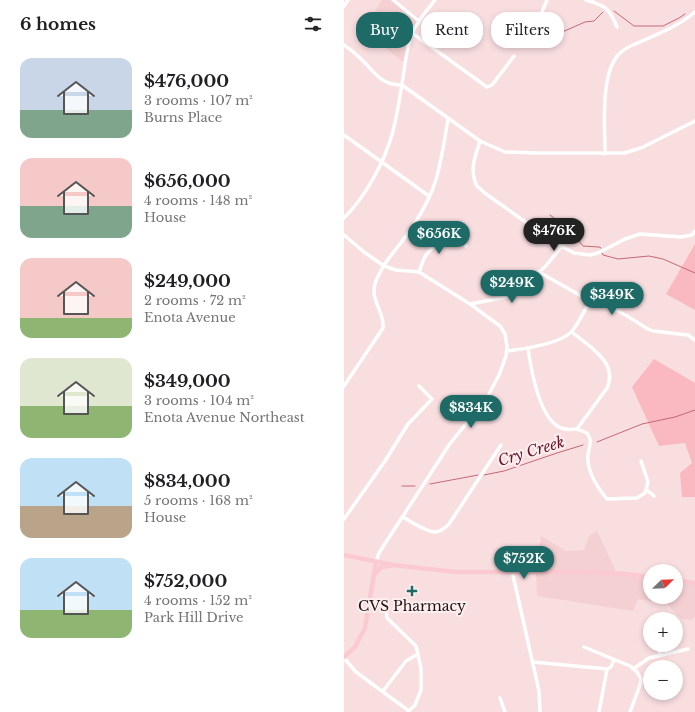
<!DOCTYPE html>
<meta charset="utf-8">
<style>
body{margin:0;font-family:"Libre Baskerville",serif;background:#f6f6f6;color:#202124;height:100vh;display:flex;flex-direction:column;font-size:15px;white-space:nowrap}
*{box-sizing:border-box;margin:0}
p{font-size:13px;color:#757577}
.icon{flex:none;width:22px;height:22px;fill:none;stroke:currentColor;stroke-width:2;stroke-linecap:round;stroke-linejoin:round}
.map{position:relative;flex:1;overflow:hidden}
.details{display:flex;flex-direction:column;background:#fff;width:344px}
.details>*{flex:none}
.banner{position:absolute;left:12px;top:12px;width:279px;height:36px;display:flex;gap:8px}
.needle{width:26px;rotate:67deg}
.fabs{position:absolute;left:299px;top:564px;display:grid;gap:8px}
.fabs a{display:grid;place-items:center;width:40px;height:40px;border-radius:50%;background:#fff;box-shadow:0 2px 6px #0003;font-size:20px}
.price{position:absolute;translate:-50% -34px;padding:0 9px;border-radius:14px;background:#1e6a67;color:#fff;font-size:13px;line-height:26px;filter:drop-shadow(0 1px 2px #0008)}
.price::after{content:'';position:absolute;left:50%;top:24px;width:12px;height:9px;margin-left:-6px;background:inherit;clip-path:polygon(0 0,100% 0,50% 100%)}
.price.current{background:#222;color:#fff}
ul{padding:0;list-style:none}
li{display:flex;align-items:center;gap:12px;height:100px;padding:0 20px}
li span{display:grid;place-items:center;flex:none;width:112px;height:80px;border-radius:12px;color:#555}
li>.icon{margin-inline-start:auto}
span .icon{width:48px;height:48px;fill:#fffc;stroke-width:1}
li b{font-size:17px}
h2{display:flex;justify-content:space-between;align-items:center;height:48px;padding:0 20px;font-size:17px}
.pill{padding:0 14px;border-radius:16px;background:#fff;box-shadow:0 2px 6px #0003;font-size:14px;line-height:36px}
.pill.current{background:#1e6a67;color:#fff}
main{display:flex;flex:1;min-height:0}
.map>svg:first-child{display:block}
.built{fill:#f4d0d3}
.green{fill:#fab9c0}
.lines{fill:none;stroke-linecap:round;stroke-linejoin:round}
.stream{stroke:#c46876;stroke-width:1}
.minor{stroke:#fff;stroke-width:3.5}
.major{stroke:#fbcad1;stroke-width:4.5}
.poi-dot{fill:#1e6a67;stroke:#ffeeef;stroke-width:1.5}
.labels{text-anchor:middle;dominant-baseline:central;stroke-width:4;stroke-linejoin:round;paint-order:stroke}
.poi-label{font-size:14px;fill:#1e1516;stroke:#ffeeef}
.water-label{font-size:15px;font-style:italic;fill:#69142a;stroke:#ffeeef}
</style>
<main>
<section class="details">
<h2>6 homes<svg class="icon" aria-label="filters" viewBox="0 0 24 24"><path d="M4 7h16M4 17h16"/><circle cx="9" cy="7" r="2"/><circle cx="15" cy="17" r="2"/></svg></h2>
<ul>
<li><span style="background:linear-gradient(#c9d6e8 65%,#7fa58c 0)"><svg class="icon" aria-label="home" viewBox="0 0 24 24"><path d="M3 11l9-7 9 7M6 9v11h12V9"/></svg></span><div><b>$476,000</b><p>3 rooms · 107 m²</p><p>Burns Place</p></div></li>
<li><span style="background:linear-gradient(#f6c9c9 60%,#7fa58c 0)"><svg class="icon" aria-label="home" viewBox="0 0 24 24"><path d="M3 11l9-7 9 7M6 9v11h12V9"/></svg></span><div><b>$656,000</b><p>4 rooms · 148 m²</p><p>House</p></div></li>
<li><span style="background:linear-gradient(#f6c9c9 75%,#8fb573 0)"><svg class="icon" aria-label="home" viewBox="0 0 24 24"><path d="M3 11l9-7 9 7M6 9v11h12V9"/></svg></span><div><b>$249,000</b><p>2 rooms · 72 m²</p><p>Enota Avenue</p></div></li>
<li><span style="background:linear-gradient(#dfe7d0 60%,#8fb573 0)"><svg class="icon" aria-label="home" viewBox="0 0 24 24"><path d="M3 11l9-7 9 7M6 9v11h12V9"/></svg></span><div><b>$349,000</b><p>3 rooms · 104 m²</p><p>Enota Avenue Northeast</p></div></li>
<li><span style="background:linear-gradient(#bfe0f5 60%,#b9a48a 0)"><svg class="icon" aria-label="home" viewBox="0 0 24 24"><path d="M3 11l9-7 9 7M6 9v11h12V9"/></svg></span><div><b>$834,000</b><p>5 rooms · 168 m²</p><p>House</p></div></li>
<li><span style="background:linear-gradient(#bfe0f5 65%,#8fb573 0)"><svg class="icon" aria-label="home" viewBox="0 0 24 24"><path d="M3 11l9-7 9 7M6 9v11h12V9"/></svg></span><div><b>$752,000</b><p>4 rooms · 152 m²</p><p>Park Hill Drive</p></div></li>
</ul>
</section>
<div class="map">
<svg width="351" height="712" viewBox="0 0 351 712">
<rect width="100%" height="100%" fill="#f9dee0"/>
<!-- built -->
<g class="built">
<polygon points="38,0 50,0 77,19 59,62 19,30"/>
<polygon points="253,531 272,571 306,576 306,597 332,597 332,580 351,583 351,616 348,620 337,619 323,604 294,599 289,611 193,596 192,572 197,536 222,551 240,550 245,536"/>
</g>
<!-- green -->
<g class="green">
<polygon points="351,244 351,310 322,294"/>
<polygon points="310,359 351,383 351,497 338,497 336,473 348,463 341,443 315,446 288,387"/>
</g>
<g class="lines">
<!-- stream -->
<g class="stream">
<polyline points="270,11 290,26 319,26 335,18 341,14"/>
<polyline points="216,33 241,22 250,21 259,12"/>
<polyline points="206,215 226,230 239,246 255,247 257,248"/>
<polyline points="258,253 259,255 274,259 305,256 319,259 351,273"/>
<polyline points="253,442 298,424 331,417 351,410"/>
<polyline points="140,475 160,471 213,453 239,445"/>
<polyline points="86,484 134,475"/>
<polyline points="58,486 71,486"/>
</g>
<!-- minor -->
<g class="minor">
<polyline points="49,0 75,21"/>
<path d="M242 0C261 5 266 9 273 27"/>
<polyline points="0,6 4,0"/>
<polyline points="198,12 203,0"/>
<polyline points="68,33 143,87 148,85 170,56"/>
<path d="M0 45C6 49 12 54 17 59 31 72 36 85 58 85L136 141 161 152 194 153H280L297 148 351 121"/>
<polyline points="0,135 85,196"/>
<path d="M136 141C131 157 125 170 133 186L142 194 217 247H219L230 253 246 255 254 253 281 239 296 234 337 237 348 235 351 231"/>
<path d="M261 154C261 127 256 76 274 55 278 51 284 47 289 45 311 35 332 28 351 12"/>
<path d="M0 218C22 196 41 161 49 131 54 111 57 91 60 71 62 58 63 44 69 32 74 20 83 10 91 0"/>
<polyline points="0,235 20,252 40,266 52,270 75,272 126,304 156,326 161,334 163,346 162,356 155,375 144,396 105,445 35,553 32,562"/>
<path d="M75 272C77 267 79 259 82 255 90 244 113 231 122 246"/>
<path d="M195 272 246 301C267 304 286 318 304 329L309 331 344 335 351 340"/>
<polyline points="126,304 169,296 174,290 201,267 217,247"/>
<path d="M184 348C187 369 196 425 221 429 224 430 229 429 233 429L263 388C275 362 244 346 228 332"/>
<path d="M163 351C179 349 218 344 228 331 235 323 240 311 246 301"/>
<path d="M0 386 39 328C41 313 26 300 31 284 38 262 57 245 69 226 78 212 89 191 93 176 98 157 101 138 104 119"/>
<path d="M233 429 243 433 246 439C247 444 245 449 244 454 242 471 253 487 263 499L293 498 301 493 304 482 297 461"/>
<polyline points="303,490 310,496"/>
<path d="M59 517C67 522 83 532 91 532 96 532 102 527 105 524L157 445"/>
<polyline points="0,519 41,461 64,424 88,399 75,386"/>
<polyline points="168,571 195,691 196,712"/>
<polyline points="42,608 43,618 72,646 74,654 77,669 77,690 71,705 64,712"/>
<polyline points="315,645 316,655"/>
<polyline points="240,647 286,666 293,672 297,679 296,685 286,712"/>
<polyline points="0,658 12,672 65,711"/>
<polyline points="189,662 263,669 267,667 270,660"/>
<polyline points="289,669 305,658 344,649"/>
<polyline points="39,691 62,661 74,654"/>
<polyline points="156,698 161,712"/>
<polyline points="255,712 263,669"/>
</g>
<!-- major -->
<g class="major">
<polyline points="0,555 49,565 111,572 231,572 283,574 306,577"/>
<polyline points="32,573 37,567 46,566"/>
<polyline points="332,580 351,583"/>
<polyline points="0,657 11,647 21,628 32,562"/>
</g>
</g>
<!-- markers -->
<path class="poi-dot" d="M66 585h4v4h4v4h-4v4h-4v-4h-4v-4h4z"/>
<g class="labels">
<!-- poi labels -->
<g class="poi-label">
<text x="68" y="606">CVS Pharmacy</text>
</g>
<!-- water labels -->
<g class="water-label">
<text transform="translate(187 451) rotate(-17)">Cry Creek</text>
</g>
</g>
</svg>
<div class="fabs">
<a><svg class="needle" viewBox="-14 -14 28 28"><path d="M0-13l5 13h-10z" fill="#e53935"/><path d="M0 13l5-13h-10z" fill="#757577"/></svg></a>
<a>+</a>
<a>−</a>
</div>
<b class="price current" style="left:210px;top:252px">$476K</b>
<b class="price" style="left:95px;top:255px">$656K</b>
<b class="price" style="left:168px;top:304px">$249K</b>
<b class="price" style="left:268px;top:316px">$349K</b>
<b class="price" style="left:127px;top:429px">$834K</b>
<b class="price" style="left:180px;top:580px">$752K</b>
<div class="banner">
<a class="pill current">Buy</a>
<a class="pill">Rent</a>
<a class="pill">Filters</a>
</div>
</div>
</main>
